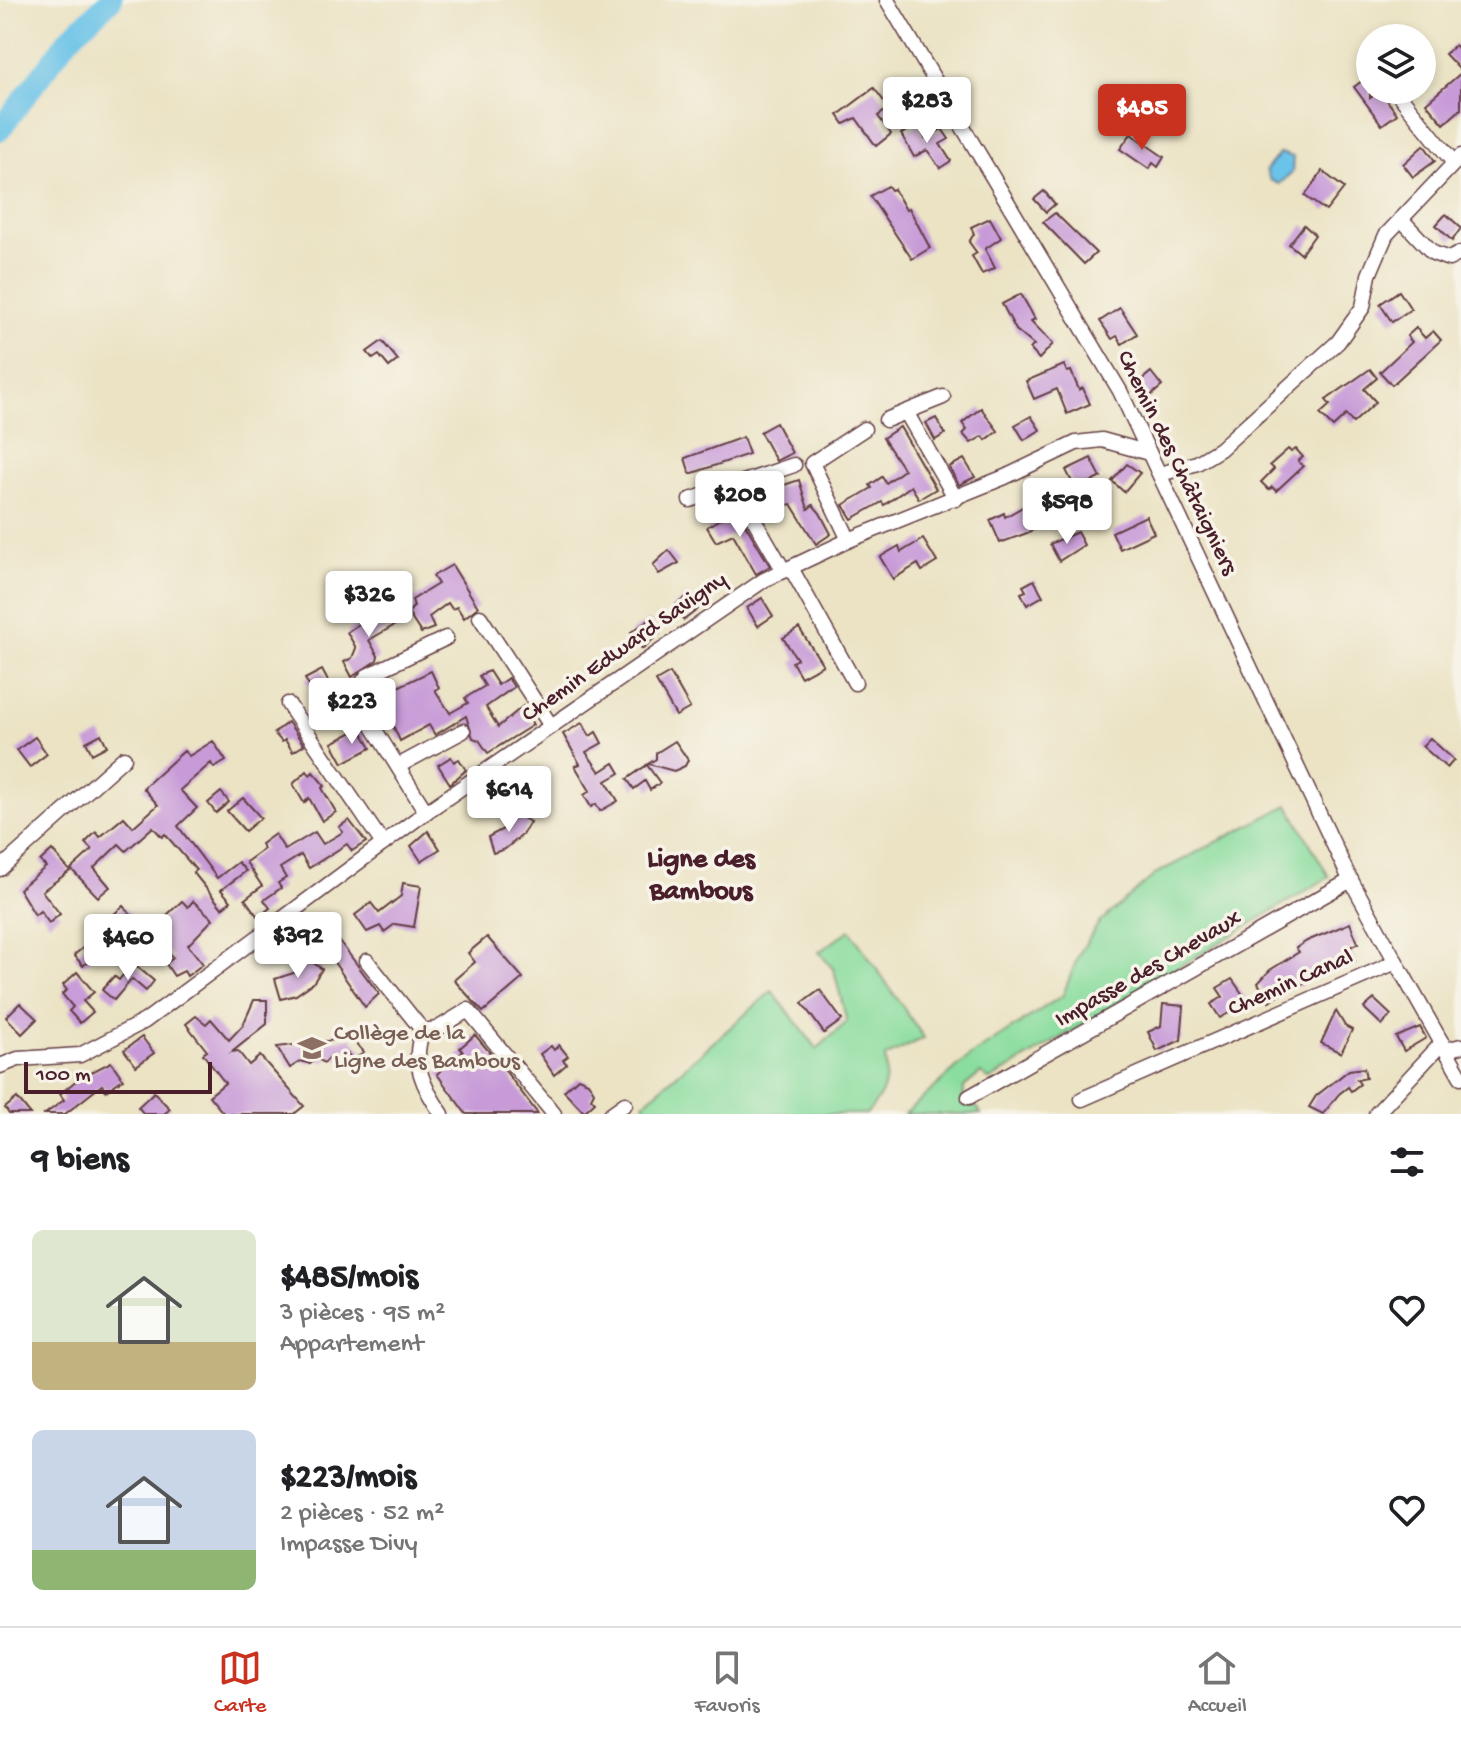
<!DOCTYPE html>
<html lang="fr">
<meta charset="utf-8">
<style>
body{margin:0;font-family:"Gochi Hand",sans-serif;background:#f6f6f6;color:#202124;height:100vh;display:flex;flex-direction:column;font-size:30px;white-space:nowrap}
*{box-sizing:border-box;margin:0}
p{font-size:26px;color:#757577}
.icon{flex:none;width:44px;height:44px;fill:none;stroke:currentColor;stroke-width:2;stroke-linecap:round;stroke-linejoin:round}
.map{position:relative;height:1114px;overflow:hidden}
.drawer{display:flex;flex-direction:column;background:#fff;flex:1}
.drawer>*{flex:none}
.controls{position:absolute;left:1356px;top:24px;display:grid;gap:16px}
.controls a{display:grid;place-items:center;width:80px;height:80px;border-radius:50%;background:#fff;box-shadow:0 4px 12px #0003;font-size:40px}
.scale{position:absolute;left:24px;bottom:20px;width:188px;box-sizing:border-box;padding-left:8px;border:4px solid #4a1f2b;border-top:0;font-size:22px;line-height:28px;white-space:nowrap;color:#4a1f2b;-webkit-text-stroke:6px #f7f3e8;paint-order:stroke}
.price{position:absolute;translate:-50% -68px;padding:0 18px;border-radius:8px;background:#fff;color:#222;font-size:26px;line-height:52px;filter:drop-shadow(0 2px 4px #0008)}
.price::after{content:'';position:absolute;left:50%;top:48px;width:24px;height:18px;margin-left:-12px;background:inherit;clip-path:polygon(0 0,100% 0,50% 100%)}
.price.active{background:#c8321e;color:#fff}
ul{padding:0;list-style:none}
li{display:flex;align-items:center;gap:24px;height:200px;padding:0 32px}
li span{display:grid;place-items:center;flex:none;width:224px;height:160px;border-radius:12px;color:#555}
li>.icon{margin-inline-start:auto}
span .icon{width:96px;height:96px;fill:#fffc;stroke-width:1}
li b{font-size:34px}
h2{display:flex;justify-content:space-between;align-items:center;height:96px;padding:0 32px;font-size:34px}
.tab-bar{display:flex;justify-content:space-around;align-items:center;height:112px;border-top:2px solid #e0e0e0;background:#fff;font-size:22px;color:#757577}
.tab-bar a{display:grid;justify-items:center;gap:4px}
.tab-bar .active{color:#c8321e}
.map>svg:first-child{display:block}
.green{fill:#8add9f;stroke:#6a7e65;stroke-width:2}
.water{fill:#6ac3e8;stroke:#5a718a;stroke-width:2}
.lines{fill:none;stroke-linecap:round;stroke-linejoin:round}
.river{stroke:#6ac3e8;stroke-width:22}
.building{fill:#c89bd8}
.minor-casing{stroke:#623c42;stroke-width:17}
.minor{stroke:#fff;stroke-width:14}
.labels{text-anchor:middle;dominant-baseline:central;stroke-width:7;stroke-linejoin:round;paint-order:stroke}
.street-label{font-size:24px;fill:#4a1f2b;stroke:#f7f3e8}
.education-label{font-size:24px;fill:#785e54;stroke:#f7f3e8;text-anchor:start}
.quarter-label{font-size:28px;font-weight:bold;fill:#4a1f2b;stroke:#f7f3e8}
</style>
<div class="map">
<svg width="1461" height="1114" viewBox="0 0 1461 1114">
<rect width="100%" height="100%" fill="#f7f3e8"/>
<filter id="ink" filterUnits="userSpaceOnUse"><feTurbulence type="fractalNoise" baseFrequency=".0125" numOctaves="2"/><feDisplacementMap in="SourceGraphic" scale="16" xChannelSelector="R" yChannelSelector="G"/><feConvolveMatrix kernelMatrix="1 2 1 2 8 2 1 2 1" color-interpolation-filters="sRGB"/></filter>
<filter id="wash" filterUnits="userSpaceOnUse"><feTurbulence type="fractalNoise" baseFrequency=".006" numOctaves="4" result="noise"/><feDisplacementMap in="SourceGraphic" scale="32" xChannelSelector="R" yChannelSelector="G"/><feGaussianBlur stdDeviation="1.8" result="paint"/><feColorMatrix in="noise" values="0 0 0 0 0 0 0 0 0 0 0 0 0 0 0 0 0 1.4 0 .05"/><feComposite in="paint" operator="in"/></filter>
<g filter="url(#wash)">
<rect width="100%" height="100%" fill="#ebe3c4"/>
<!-- green -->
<g class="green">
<polygon points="1288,805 1329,877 990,1080 981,1073 964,1087 963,1105 978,1108 981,1114 905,1114 969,1057 1063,995 1079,954 1099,923 1157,873"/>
<path d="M850 930 924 1038 885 1057C888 1083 885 1094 866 1114H651L644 1103 772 991 817 1049 847 1022 834 970 819 952Z"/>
</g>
<!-- water -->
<polygon class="water" points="1280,153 1293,157 1292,173 1279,184 1270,180 1266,170"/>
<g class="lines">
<!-- river -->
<polyline class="river" points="0,130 69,38 111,0"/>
</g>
<g id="blocks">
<!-- building -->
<g class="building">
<polygon points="1455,45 1461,51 1461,71 1445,54"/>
<polygon points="1461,73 1461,109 1444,124 1426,103"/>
<polygon points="1370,75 1370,98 1380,91 1397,114 1382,125 1354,87"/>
<polygon points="874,88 889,108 878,116 891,134 876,146 856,118 844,124 838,115"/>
<polygon points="918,125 925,138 942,129 949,139 940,144 951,161 940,168 927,150 914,157 901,134"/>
<polygon points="1131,134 1164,157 1158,167 1153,163 1149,169 1120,149"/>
<polygon points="1424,145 1435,161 1413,177 1403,164"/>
<polygon points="1322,171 1344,188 1326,211 1305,196"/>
<polygon points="888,186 891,190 894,189 906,210 909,208 930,248 912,259 870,196"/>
<polygon points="1044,191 1055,204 1046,212 1034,199"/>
<polygon points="1055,213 1096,253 1084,264 1043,222"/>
<polygon points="1446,214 1461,228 1452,241 1436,225"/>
<polygon points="990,218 1001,238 985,249 995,268 982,274 972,256 977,253 969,242 974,234 971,227"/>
<polygon points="1304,225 1315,235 1301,254 1289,244"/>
<polygon points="1399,291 1411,309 1392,322 1380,304"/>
<polygon points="1021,294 1035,319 1031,321 1053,344 1039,359 1030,349 1034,345 1016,330 1002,304"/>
<polygon points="1120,308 1137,334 1122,344 1117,336 1112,339 1100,321"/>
<polygon points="1416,328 1425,338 1433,331 1441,340 1392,385 1380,372 1412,342 1407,336"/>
<polygon points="382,341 398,360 389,367 379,355 373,359 367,352"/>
<polygon points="1064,365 1067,372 1071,371 1079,390 1083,388 1090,404 1067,414 1057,389 1034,399 1026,381"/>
<polygon points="1370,369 1377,378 1364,389 1376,402 1353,423 1346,415 1333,427 1320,414 1330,405 1326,400"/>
<polygon points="1151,372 1162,386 1149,397 1138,383"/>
<polygon points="981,408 998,431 986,440 983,436 971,443 963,434 967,430 962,423"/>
<polygon points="1031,416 1040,430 1024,440 1015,425"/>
<polygon points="936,418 945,434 935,440 926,423"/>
<polygon points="776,423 792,453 776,461 760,432"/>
<polygon points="900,427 936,489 919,499 911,486 884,505 882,502 852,519 843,505 872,488 870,485 882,477 886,483 904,470 883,438"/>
<polygon points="743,437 749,454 690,474 685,458"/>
<polygon points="1288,449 1291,452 1296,449 1303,457 1298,461 1303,466 1276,491 1272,487 1269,490 1261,482 1274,469 1270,465"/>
<polygon points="1091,458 1101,477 1076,490 1066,470"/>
<polygon points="964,459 975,477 959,485 949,467"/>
<polygon points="1127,464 1140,473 1124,492 1112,481"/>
<polygon points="799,480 808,509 813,505 820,513 831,534 816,544 791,504 772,508 766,491"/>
<polygon points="1050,486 1065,510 1027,533 1000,543 990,520 1004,513 1005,517 1040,497 1038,493"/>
<polygon points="736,509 770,566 756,574 733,534 716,542 707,527"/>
<polygon points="1146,516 1154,533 1120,549 1112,532"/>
<polygon points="1077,532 1084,545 1059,561 1050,544"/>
<polygon points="923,539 937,562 922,571 918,564 893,579 880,557 899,546 901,552"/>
<polygon points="669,550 679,563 659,574 653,565"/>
<polygon points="452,565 478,607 464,618 457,607 452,609 448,603 429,617 434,628 421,633 408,613 414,606 412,600 438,584 433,576"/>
<polygon points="1034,580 1043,596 1027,605 1021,593 1026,591 1023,586"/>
<polygon points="688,596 698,609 684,620 674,606"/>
<polygon points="762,598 773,616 758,626 747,608"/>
<polygon points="387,605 400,622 369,640 378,656 377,660 352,677 344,662 352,658 356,648 347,632"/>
<polygon points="649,620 659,634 642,649 631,632"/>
<polygon points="799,628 823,665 801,677 792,662 797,659 783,638"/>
<polygon points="322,670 335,694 320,704 305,679"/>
<polygon points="431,671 439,688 435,690 450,713 468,703 465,698 485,686 479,676 489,671 498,685 508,678 514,687 486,707 498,727 523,706 533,725 488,753 479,740 473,738 466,716 435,735 429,725 400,741 383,703 380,704 373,691 392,681 396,688"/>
<polygon points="670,673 690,708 676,716 656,681"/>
<polygon points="288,722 304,745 293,752 285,740 282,742 274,733"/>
<polygon points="582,723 590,736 596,732 602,743 586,752 600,772 614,763 620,773 606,781 618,801 600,811 596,804 591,807 584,795 590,791 575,766 580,764 563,734"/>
<polygon points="360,728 371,748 343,763 332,743"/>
<polygon points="101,734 107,746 92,754 86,742"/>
<polygon points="35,737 47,754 30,767 17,750"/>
<polygon points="1430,738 1454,760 1447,768 1422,746"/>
<polygon points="213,741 226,761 214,768 211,763 180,790 197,808 178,826 217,878 238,862 246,871 221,890 231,901 222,908 193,872 196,870 165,834 162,837 153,827 126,851 119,844 94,868 110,887 98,897 71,869 92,850 85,843 96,832 100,837 124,817 133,827 158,805 143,788 184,751 189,756"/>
<polygon points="675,741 688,760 685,766 674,771 648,764 656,759 656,753"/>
<polygon points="451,757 454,762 459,759 466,770 450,784 438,765"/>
<polygon points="647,765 660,783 650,790 645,781 634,789 627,779"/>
<polygon points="307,771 310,775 313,772 325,786 322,788 336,812 322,821 309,798 304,803 293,784"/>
<polygon points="221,792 229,802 216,813 208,803"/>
<polygon points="243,798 261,818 245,831 227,811"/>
<polygon points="515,813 530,822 522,835 505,849 493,853 488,837 507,827"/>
<polygon points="349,820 366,842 352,851 347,844 309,868 301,855 280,868 286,878 278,883 281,888 264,900 270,908 258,917 245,899 262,886 246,862 264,849 261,844 275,834 285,850 315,832 323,844 343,832 339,827"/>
<polygon points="428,831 440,849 421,861 411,846"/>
<polygon points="52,850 70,871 42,891 60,914 49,923 40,911 35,915 19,889 46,867 40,861"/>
<polygon points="403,883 421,886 414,927 395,924 384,932 380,926 367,932 355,915 371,903 379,913 401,896"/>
<polygon points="182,901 188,907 193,901 213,919 188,945 203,964 187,976 184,971 174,976 166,964 173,958 153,934 157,931 154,927"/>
<polygon points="123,906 135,919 118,934 110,925 116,920 112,916"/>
<polygon points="1350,923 1358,943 1350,947 1355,961 1337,966 1298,987 1296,984 1269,1001 1258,983 1270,970 1299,952 1296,948 1307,941"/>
<polygon points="487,937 523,978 483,1012 454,980 475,962 468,953"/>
<polygon points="340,942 379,994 365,1007 327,952"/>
<polygon points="89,943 98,953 83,966 74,955"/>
<polygon points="308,959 322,969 313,983 296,995 281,999 275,979 300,971"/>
<polygon points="133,963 154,981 146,991 132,979 114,1000 102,990 114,976 119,980"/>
<polygon points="77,972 94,992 83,1001 93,1012 80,1023 69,1011 73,1007 62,994 67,990 63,985"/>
<polygon points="1232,979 1248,1002 1220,1018 1211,1004 1223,997 1217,988"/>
<polygon points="820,990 842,1020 824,1033 802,1003"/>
<polygon points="1374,999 1391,1015 1382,1025 1364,1008"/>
<polygon points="254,1000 267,1000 267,1024 232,1052 238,1051 249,1065 260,1056 304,1106 294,1114 224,1114 209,1096 225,1083 203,1054 207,1051 186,1024 196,1016 206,1024 211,1019 229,1040 243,1025"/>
<polygon points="20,1003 37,1019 22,1034 6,1017"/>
<polygon points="1163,1004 1184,1006 1181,1040 1157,1051 1148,1032 1161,1026"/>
<polygon points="1336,1011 1345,1026 1352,1030 1341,1053 1321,1043"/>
<polygon points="1420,1027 1426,1038 1404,1051 1396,1037"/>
<polygon points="475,1035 503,1068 538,1114 466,1114 437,1074 463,1052 460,1048"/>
<polygon points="142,1037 154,1053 136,1066 124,1050"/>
<polygon points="351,1038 364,1052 359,1056 353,1059 348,1054 339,1060 332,1055 324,1063 317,1058 310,1064 301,1061 290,1068 277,1047"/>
<polygon points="559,1045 568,1056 563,1060 567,1064 554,1075 540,1054 551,1046 554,1050"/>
<polygon points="111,1062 123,1079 106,1091 102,1085 65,1114 45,1114 64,1100 60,1094 78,1079"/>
<polygon points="1364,1068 1366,1078 1357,1080 1360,1084 1351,1091 1348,1087 1339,1094 1323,1114 1309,1107 1316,1096 1349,1070"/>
<polygon points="578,1078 588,1082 594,1092 591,1098 595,1102 584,1112 564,1091"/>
<polygon points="154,1092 170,1109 164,1114 144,1114 138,1107"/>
<polygon points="17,1098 30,1114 9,1114 5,1108"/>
</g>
</g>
</g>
<g filter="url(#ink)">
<use href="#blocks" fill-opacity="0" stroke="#623c42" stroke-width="2"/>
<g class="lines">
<defs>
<g id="minor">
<polyline points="887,0 1120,391 1347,873 1396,962"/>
<polyline points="1395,90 1454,163"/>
<polyline points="1401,219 1433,253 1449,259 1461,253"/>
<polyline points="906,412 956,499"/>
<polyline points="886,420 943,397"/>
<polyline points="1161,474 1197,463 1220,449 1338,342 1363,307 1369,275 1386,235 1461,156"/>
<polyline points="734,485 784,571"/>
<polyline points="690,500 794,465"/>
<polyline points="849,540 812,463 864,429"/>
<polyline points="791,568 855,683"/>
<polyline points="480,617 551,726"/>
<polyline points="288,704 383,844"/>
<polyline points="398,766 463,731"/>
<polyline points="426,812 360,706 357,690 367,676 446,638"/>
<polyline points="0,869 124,758"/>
<polyline points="367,961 423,1031"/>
<polyline points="423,1031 437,1029 468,1010 554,1114"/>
<path d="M423 1031C410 1061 424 1089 442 1114"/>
<polyline points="1446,1050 1461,1046"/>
<polyline points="0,1066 18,1059 80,1055 145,1021 426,812 764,580 849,540 1005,477 1076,443 1102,440 1149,453"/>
<polyline points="969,1097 1351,880"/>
<polyline points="1082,1099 1396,962 1461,1077"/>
<polyline points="611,1114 625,1104"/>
<polyline points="1376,1114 1442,1043"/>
</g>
</defs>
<!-- minor casing -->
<use href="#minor" class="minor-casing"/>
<!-- minor -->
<use href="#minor" class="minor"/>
</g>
</g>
<!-- icons -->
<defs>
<symbol id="school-bare" viewBox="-9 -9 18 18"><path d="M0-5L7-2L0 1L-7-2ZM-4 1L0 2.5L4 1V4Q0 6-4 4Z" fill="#8d6e63" stroke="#f7f3e8" stroke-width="2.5" paint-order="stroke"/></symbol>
</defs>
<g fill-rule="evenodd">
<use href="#school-bare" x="292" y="1028" width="40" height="40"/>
</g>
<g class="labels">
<!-- street labels -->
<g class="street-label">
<text transform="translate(1176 463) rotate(64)">Chemin des Châtaigniers</text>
<text transform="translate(625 648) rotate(-35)">Chemin Edward Savigny</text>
<text transform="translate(1149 970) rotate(-30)">Impasse des Chevaux</text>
<text transform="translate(1291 984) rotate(-24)">Chemin Canal</text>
</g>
<!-- education labels -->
<g class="education-label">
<text x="334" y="1034">Collège de la<tspan x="334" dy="28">Ligne des Bambous</tspan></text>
</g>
<!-- quarter labels -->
<g class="quarter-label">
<text x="701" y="860">Ligne des<tspan x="701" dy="32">Bambous</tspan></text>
</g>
</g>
</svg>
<div class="controls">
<a><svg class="icon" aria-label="layers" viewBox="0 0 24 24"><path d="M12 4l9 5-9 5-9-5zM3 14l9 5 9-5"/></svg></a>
</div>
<div class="scale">100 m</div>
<b class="price" style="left:927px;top:145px">$283</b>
<b class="price active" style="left:1142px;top:152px">$485</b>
<b class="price" style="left:740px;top:539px">$208</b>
<b class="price" style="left:1067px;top:546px">$598</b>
<b class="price" style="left:369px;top:639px">$326</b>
<b class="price" style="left:352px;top:746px">$223</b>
<b class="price" style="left:509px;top:834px">$614</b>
<b class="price" style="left:298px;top:980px">$392</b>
<b class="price" style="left:128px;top:982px">$460</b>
</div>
<section class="drawer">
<h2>9 biens<svg class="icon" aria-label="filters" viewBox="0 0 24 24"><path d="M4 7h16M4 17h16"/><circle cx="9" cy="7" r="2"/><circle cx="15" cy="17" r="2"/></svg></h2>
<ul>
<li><span style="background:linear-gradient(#dfe7d0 70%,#c2b280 0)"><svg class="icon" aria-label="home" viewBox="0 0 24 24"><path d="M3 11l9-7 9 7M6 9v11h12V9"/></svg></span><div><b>$485/mois</b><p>3 pièces · 95 m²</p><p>Appartement</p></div><svg class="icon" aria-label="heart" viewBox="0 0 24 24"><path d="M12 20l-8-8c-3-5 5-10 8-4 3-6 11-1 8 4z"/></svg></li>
<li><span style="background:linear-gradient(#c9d6e8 75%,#8fb573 0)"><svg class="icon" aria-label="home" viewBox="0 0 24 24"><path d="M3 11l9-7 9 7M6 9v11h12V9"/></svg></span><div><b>$223/mois</b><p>2 pièces · 52 m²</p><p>Impasse Divy</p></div><svg class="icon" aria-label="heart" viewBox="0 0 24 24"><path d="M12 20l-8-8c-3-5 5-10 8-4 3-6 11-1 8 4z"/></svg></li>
</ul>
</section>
<nav class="tab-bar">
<a class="active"><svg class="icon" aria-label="map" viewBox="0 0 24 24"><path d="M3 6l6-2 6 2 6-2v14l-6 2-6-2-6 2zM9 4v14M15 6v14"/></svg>Carte</a>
<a><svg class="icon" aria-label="saved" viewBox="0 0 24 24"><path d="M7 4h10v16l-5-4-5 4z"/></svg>Favoris</a>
<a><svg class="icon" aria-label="home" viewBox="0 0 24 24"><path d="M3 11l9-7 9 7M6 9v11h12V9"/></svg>Accueil</a>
</nav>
